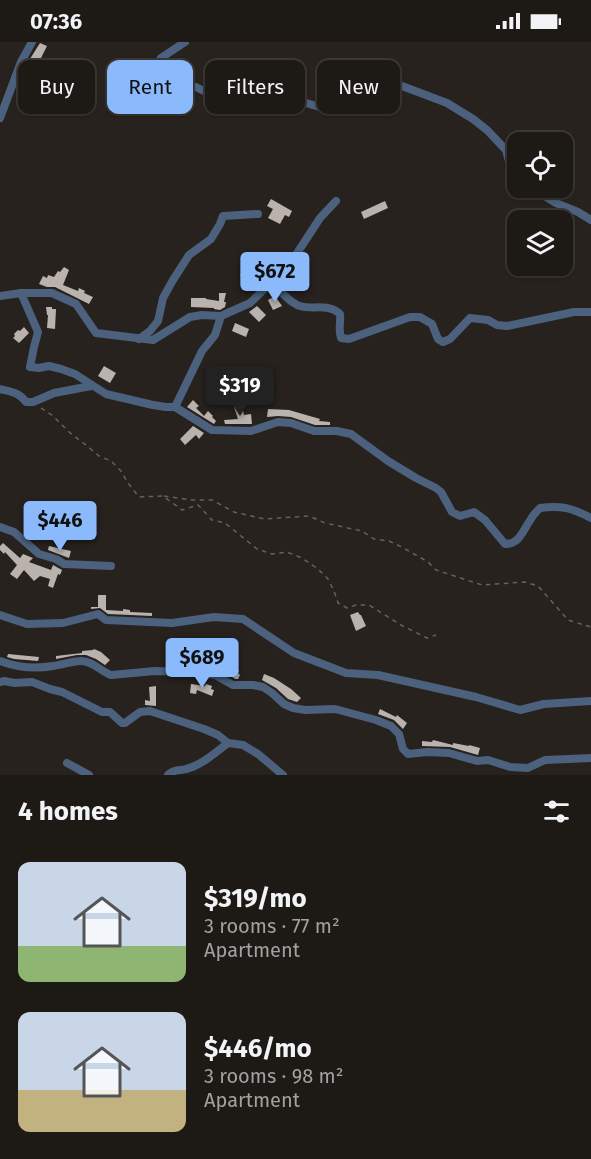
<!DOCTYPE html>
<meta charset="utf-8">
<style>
body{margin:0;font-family:"Fira Sans",sans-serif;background:#2a2723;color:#f1f3f6;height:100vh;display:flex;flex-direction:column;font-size:22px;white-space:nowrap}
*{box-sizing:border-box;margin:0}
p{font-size:20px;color:#a0a1a1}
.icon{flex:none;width:33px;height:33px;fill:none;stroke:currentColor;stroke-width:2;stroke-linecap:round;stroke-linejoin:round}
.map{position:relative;height:733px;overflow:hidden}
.side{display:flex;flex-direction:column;background:#1d1a16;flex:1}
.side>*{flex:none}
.banner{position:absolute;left:18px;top:18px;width:555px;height:54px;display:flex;gap:12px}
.tools{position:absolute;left:507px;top:90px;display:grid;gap:12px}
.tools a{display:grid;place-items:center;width:66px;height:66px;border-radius:12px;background:#1d1a16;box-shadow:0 2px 4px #0004,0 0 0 2px #3b3835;font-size:30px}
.price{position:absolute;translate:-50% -51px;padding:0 14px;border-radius:6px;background:#8abafc;color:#111;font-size:20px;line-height:39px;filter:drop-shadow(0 2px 3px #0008)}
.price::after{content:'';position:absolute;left:50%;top:36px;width:18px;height:14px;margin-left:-9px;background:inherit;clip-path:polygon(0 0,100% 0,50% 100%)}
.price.current{background:#222;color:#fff}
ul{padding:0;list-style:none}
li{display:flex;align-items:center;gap:18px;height:150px;padding:0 18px}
li span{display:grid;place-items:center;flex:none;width:168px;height:120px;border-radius:12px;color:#555}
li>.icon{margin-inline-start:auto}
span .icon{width:72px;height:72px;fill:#fffc;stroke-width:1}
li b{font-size:26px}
h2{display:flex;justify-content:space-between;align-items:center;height:72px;padding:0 18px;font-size:26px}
.pill{padding:0 21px;border-radius:12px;background:#1d1a16;box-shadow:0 2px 4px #0004,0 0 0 2px #3b3835;font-size:21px;line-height:54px}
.pill.current{background:#8abafc;color:#111}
.status{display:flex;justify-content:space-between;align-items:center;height:42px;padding:0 30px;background:#1d1a16;direction:ltr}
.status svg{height:16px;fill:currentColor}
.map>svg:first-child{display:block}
.building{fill:#bab3ad}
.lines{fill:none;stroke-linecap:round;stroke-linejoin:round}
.path{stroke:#66615e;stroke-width:1.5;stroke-dasharray:4.5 4.5;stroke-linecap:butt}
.minor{stroke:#4b617d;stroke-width:8}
</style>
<div class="status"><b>07:36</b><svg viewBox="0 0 49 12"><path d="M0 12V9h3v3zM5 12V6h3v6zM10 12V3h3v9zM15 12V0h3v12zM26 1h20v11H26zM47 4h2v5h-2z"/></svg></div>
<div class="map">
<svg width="591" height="733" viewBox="0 0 591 733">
<rect width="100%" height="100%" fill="#27221e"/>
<!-- building -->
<g class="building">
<polygon points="40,1 47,4 41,16 33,24 28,20"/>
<polygon points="31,23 37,29 22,46 19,43 23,33"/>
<polygon points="271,157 292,169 289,175 285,173 280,182 268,176 273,167 267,164"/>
<polygon points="385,159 388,166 364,177 361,170"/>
<polygon points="64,225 69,228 63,243 78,249 79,246 85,249 84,251 93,255 89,262 55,245 47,245 39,242 43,234 47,236 48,233 54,235 58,229 60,230"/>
<polygon points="244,228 253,235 255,233 262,240 255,247 240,233"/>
<polygon points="219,251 226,251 224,260 226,260 225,265 220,268 214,267 214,266 191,265 191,256 206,256 206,257 219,259"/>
<polygon points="275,254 282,264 273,268 268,258"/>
<polygon points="257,264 266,273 259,280 249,270"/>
<polygon points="46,265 52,265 52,267 56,267 55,287 47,286 48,273 47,273"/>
<polygon points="235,281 249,287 246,295 232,289"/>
<polygon points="24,285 29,291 19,301 13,296 15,294 14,292 18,288 20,289"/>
<polygon points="104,324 116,331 110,341 98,334"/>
<polygon points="193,358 199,364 196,366 204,374 208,369 213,374 212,375 216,379 214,382 187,365"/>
<polygon points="242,363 244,373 251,372 252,382 225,382 224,378 238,377 234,365"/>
<polygon points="268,367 289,368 320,377 319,379 330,380 330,383 315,383 291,375 278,374 267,375"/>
<polygon points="193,384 204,391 199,397 196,393 185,403 180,397"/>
<polygon points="3,501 20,516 23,512 33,516 29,520 51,528 53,523 62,528 60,533 58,532 53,546 48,544 50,537 40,534 34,539 24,528 17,537 10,532 17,523 5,510 4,512 0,508 0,504"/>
<polygon points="49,504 71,509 69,516 48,508"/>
<polygon points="98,553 106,553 106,568 123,569 123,567 130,568 130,570 152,571 152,574 108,572 100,566 91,567 91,565 98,565"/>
<polygon points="358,570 360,573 361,573 366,584 356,589 350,573"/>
<polygon points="94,607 101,610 110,618 105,623 96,617 86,613 77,613 56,617 56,614 82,611 82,609 93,608"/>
<polygon points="8,612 39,615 38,619 14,617 7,615"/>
<polygon points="204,619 224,624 225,619 231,621 230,622 239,629 238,631 240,633 238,637 235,637 227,631 227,632 216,627 203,625"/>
<polygon points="264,632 274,636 291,647 301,656 297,660 288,657 276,646 262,638"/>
<polygon points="191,642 205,644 206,642 212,644 211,647 214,648 212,654 197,648 196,652 190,651"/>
<polygon points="156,644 156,664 145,663 145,658 150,659 149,645"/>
<polygon points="380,667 396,675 397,673 407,681 403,687 394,678 378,672"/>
<polygon points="433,698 453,703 453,701 469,704 469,703 480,706 478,713 450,705 422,704 422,699 432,700"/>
</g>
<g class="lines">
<!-- path -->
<g class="path">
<polyline points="41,366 53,374 69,390 86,403 99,414 111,419 121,429 128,441 139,455 163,454 182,468 198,463 212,478 225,481 257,507 272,512 287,510 302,516 318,527 328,537 334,549 338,561 347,566 356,563 369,563 401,583 427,596 436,593"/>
<polyline points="164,454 192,458 212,458 234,470 264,477 309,474 325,481 362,489 374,497 389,499 402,505 428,520 436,528 482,543 525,540 538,544 568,578 591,585"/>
</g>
<!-- minor -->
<g class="minor">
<polyline points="185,0 161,16 154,28 158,42 174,42 196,45 210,52 226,66 240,66 283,54 336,70 351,63 369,52 388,43 402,44 447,61 473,77 487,88 506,108 512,131 518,135"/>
<polyline points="0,76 21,20 32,0"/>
<polyline points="532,146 556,161 578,170 591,178"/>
<path d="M268 244C271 245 274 246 277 248 285 252 290 261 300 264 313 268 329 261 340 272 341 281 338 287 341 296L349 297 410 275H420L432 282 438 297 443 300 450 297 470 276 488 278 497 283 507 284 574 270H591"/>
<path d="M21 251 38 290 34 305 30 325 39 326 49 324 61 327 75 332 106 352 153 363 166 365H175L212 388 251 389 278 380 291 381 314 389H337L351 392 388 419 416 436 436 446 441 450 452 470 460 474 474 470 485 478 505 502C520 502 523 488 531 477 533 473 537 469 540 466 561 463 572 466 591 476"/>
<polyline points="0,254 21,251 52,251 76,262 96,291 153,298 190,275 202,273 221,274 250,261 290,222 320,176 336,159"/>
<polyline points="139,297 150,289 158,279 163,256 173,238 189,213 211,197 220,182 223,174 258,172"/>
<path d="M0 347C11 350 19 350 26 360H33L54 351 91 344"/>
<polyline points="175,365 202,309 215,293 221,274"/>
<polyline points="0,485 14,490 39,512 56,517 64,522 111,524"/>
<polyline points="0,573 27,582 63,581 98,572 106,578 172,581 214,575 243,577 294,611 346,631 378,633 476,655 520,668 544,662 591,659"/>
<path d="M0 619C16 625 36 627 53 624 62 623 72 619 81 619 93 619 100 629 111 633L155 629 186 630 215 633 233 643H253L263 645 272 651 284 662 293 666 305 668 335 667 376 678 391 684 399 692 403 707 408 712 427 710 449 711 477 719 488 718 510 725 528 726 545 718 591 716"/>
<polyline points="0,640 4,639 15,641 32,640 50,647 62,650 102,670 110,670 122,681 125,681 140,670 150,669 204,687 218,693 228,701 243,703 258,712 283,733"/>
<polyline points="67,721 89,733"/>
<path d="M168 733C174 727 179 729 186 727 202 723 216 710 228 701"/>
</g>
</g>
</svg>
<div class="tools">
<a><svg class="icon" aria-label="locate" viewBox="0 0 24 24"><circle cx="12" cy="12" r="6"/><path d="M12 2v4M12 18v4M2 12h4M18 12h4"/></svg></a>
<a><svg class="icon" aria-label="layers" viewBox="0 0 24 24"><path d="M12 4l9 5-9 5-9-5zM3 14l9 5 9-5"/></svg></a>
</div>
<b class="price" style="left:275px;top:261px">$672</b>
<b class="price current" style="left:240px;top:375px">$319</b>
<b class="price" style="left:60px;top:510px">$446</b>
<b class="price" style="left:202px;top:647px">$689</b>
<div class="banner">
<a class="pill">Buy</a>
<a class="pill current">Rent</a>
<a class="pill">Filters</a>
<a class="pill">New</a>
</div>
</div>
<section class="side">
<h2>4 homes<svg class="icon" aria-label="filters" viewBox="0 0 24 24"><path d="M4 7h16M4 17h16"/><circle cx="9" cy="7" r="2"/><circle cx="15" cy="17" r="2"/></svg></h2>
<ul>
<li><span style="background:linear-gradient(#c9d6e8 70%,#8fb573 0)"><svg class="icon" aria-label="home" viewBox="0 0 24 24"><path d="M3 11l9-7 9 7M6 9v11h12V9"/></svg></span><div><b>$319/mo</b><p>3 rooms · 77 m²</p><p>Apartment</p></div></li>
<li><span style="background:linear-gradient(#c9d6e8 65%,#c2b280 0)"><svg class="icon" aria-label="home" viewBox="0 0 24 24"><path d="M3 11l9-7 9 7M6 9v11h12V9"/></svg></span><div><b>$446/mo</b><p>3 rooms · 98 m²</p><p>Apartment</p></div></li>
</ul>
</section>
